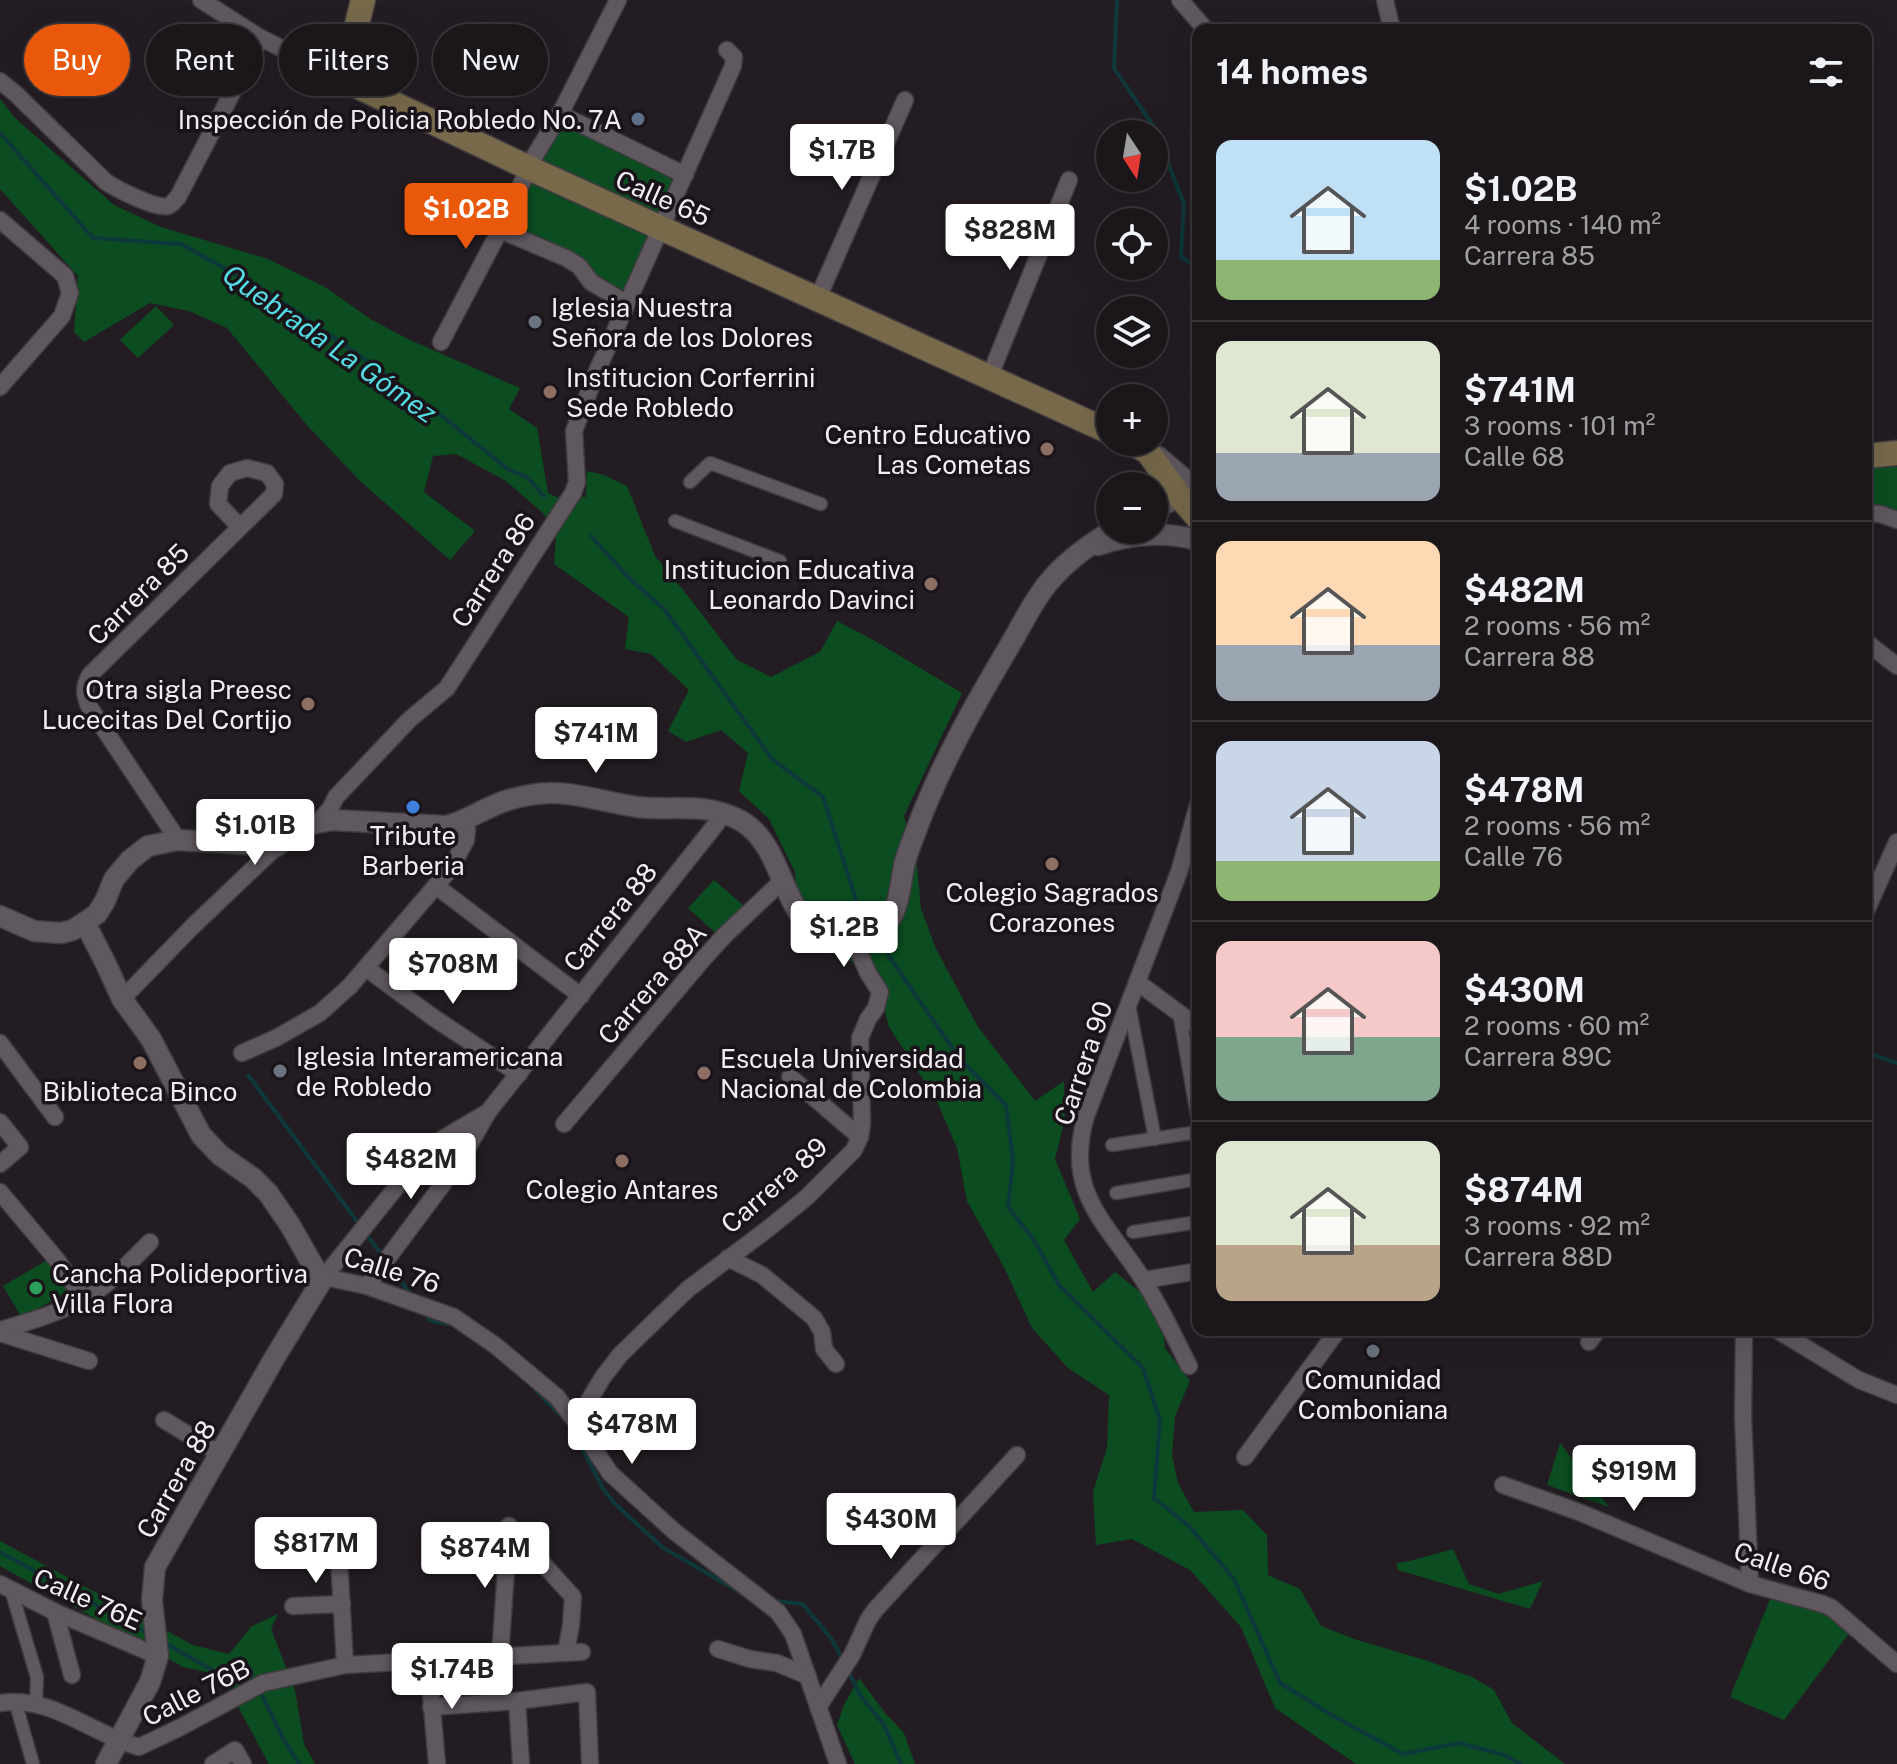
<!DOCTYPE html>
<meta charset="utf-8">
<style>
body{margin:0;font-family:"Public Sans",sans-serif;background:#231f23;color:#f1f3f6;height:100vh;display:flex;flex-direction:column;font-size:30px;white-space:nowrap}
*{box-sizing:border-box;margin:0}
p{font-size:26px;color:#9f9fa2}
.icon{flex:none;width:44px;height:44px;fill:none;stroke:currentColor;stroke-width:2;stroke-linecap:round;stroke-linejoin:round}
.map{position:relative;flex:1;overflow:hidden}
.side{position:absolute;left:1192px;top:24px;width:680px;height:1312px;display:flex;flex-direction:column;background:#1a161a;border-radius:16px;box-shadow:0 8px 32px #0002,0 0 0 2px #383539}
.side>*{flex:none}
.banner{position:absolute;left:24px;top:24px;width:760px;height:72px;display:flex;gap:16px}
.needle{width:52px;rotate:168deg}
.tools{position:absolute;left:1096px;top:120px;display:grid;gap:16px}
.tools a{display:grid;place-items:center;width:72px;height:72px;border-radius:50%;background:#1a161a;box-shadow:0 8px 32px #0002,0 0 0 2px #383539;font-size:40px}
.price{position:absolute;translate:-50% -68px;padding:0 18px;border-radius:8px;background:#fff;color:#222;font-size:26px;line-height:52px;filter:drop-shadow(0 2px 4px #0008)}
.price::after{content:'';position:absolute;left:50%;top:48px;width:24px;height:18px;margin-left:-12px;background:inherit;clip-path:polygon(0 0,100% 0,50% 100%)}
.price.active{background:#ea580c;color:#fff}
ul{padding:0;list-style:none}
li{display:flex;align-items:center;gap:24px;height:200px;padding:0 24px}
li+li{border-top:2px solid #383539}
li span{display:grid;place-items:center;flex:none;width:224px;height:160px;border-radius:16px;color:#555}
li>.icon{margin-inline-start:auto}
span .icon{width:96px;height:96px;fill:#fffc;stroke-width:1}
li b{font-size:34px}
h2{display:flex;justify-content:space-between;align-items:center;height:96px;padding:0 24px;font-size:34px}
.tag{padding:0 28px;border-radius:36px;background:#1a161a;box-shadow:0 8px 32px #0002,0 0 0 2px #383539;font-size:28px;line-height:72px}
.tag.active{background:#ea580c;color:#fff}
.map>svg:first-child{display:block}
.green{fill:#0b4d20}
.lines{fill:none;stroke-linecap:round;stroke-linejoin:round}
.stream{stroke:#0e383b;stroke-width:4}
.pedestrian-casing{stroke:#3f3b3f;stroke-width:15}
.minor-casing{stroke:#3f3b3f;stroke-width:19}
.tertiary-casing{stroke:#3f3b3f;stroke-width:23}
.secondary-casing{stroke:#3f3b3f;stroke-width:27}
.pedestrian{stroke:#5f585f;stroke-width:12}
.minor{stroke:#5f585f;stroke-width:16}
.tertiary{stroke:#5f585f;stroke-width:20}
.secondary{stroke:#77694a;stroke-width:24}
.service-dot{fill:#5c6f8a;stroke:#1a141a;stroke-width:3}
.worship-dot{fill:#6b7280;stroke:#1a141a;stroke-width:3}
.education-dot{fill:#8d6e63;stroke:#1a141a;stroke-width:3}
.shop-dot{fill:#3f7fe0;stroke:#1a141a;stroke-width:3}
.leisure-dot{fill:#2e9e5b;stroke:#1a141a;stroke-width:3}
.labels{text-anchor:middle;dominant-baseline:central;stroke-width:7;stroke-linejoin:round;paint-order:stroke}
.poi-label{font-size:26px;fill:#f2eef2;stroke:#1a141a;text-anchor:start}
.street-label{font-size:26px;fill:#f2eef2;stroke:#1a141a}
.water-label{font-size:28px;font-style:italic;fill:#55dbe3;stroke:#1a141a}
</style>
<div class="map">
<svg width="1897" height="1764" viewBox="0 0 1897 1764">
<rect width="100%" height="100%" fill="#231d23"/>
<!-- green -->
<g class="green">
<polygon points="0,99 15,118 114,205 161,227 268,259 325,287 372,320 410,340 520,388 509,409 537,428 548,493 556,497 586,497 587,471 604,475 627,486 655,556 684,591 737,660 771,677 820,652 837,621 875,641 962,693 904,816 917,866 921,909 936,949 978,1027 1035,1101 1064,1081 1065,1119 1055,1159 1080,1219 1064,1240 1093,1292 1115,1272 1160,1308 1165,1348 1190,1381 1175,1416 1172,1455 1178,1483 1194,1512 1243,1510 1267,1535 1268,1575 1300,1589 1321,1626 1357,1640 1425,1660 1472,1677 1494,1690 1512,1723 1565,1764 1356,1764 1275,1708 1241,1627 1190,1570 1132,1539 1096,1545 1093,1492 1107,1448 1109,1395 1068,1368 1032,1328 1004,1267 967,1201 957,1148 936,1099 889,1027 877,979 801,928 795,872 769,819 739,791 748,753 721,730 686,742 668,731 689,690 651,654 625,649 629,617 554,564 556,536 544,514 506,481 456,454 433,456 424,492 475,531 450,560 360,481 306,424 227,328 189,311 150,303 84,342 74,332 78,276 0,189"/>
<polygon points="561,122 680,179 627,295 605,284 586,266 509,228"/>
<polygon points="156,306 174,325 138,358 120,340"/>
<polygon points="1897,467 1897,512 1866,501 1866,468"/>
<polygon points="714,880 744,906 718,935 688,908"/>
<polygon points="51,1258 70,1290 22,1318 3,1286"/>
<polygon points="1560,1443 1609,1507 1547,1485"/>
<polygon points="0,1541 193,1645 229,1654 252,1626 278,1614 271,1629 295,1690 304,1744 315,1764 269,1764 221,1675 183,1667 0,1566"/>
<polygon points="1453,1549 1469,1584 1499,1594 1543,1581 1530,1609 1398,1570 1396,1563 1410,1561"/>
<polygon points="1773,1592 1815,1605 1850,1632 1784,1720 1730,1697"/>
<polygon points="859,1678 885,1713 904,1733 915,1764 855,1764 837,1725 844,1705"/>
</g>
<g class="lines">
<!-- stream -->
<g class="stream">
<polyline points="1117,0 1114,68 1154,127 1184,204 1181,257 1198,268"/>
<polyline points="0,133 93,238 181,244 269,293 356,353 442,416 509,470 527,477 544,496"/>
<polyline points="591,536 629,578 665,610 772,759 823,797 861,915"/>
<polyline points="888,955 960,1059 1006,1105 1013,1161 1008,1207 1034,1240 1059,1285 1143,1368 1160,1420 1154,1498 1189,1526 1234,1579 1280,1683 1335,1717 1403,1754 1459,1743 1504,1755 1521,1764"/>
<polyline points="1866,1052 1897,1063"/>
<polyline points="248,1075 359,1224"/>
<polyline points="366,1234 383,1256"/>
<polyline points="388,1263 411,1295"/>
<polyline points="426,1314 431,1321 453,1325"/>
<polyline points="532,1386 565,1420"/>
<polyline points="572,1430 604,1490 614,1503 662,1547 743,1594"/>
<polyline points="0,1552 147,1633"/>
<polyline points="775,1601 803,1604 833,1641 843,1661"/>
<polyline points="165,1643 221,1675 245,1661 255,1681"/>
<polyline points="847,1669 860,1695 884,1725 901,1764"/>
<polyline points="259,1689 284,1740 299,1764"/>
</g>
<defs>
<g id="pedestrian">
<polyline points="690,482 710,463 821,504"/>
<polyline points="675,521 780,561"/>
<polyline points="1129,1005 1155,1139"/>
<polyline points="1179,1012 1198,1121"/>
<polyline points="1112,1145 1198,1132"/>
<polyline points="1116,1193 1198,1179"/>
<polyline points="1133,1232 1198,1222"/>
<polyline points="11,1590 37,1677 36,1704"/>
<polyline points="15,1701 33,1764"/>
</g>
<g id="minor">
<polyline points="201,0 259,37 338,77"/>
<polyline points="1180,0 1206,30"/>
<polyline points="1385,0 1392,30"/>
<path d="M0 81 16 94 106 182C117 189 155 209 168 206 173 204 174 201 178 197L257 45 259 37"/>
<polyline points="560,114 685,175"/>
<polyline points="0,220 65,276 70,293 62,316 0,387"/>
<polyline points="500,230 566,258 579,266 591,282 626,303"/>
<polyline points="817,300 905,100"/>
<polyline points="441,342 500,230 534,157 560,114 618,0"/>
<polyline points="989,378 1069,180"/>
<polyline points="1159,455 1198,488"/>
<polyline points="1866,513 1880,514 1897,520"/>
<polyline points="1866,642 1897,666"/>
<polyline points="319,821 330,809 336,797 409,720 447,688 573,493 577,482 574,431 597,371 733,66 734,57 727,50"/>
<path d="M178 840 90 708C84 696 83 687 90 675L274 494 275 484 267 473 247 468 230 473 220 486 218 504 240 527"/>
<polyline points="436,886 581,996"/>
<polyline points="1866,911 1897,842"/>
<polyline points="366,968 434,1018 519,1074"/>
<polyline points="1137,982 1198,1027"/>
<polyline points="122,999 193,926 277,846"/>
<polyline points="0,1043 55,1117"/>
<polyline points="242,1053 276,1038 320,1013 350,986 451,868 466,840 467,830 466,820"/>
<polyline points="790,1077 860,1137"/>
<polyline points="488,1112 444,1138 420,1158 324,1277 367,1286 454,1317 496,1346 557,1397 576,1422 610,1473 675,1532 778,1612 793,1634 838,1764"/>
<polyline points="0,1122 20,1147 0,1164"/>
<polyline points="564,1124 704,958 725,935 781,882"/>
<polyline points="0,1192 57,1260 84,1299"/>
<polyline points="728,1258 762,1275 814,1318 822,1332 824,1349 836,1364"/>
<polyline points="1144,1280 1198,1271"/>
<polyline points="367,1286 460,1161 488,1112 724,814"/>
<path d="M0 1330C32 1321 66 1311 94 1293 115 1279 133 1259 150 1242"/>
<polyline points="1744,1330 1743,1416 1750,1584"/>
<polyline points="1777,1330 1859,1380 1897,1395"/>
<polyline points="0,1333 89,1361"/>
<polyline points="1589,1342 1598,1330"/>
<path d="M1189 1366C1174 1336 1160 1306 1142 1278 1105 1221 1064 1192 1086 1116L1179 872 1198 805"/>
<polyline points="164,1420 220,1454"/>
<polyline points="576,1422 603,1377 620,1355 660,1316 688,1289 769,1228 807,1197 854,1150 860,1137 862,1124 860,1038 868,1019 876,1008 880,992 868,973 857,948 862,940"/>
<polyline points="1245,1457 1338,1330"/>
<polyline points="1503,1485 1579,1512 1750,1584 1823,1604 1832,1608 1897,1664"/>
<polyline points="509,1526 573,1597 571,1625 566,1653"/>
<polyline points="339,1558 345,1665"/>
<polyline points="0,1584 55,1612 158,1656"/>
<polyline points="293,1606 342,1604"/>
<polyline points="55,1612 72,1675"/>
<polyline points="718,1649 750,1659 777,1663 808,1676"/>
<polyline points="500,1656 509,1526"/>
<polyline points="428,1661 437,1764"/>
<polyline points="517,1701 521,1764"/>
<path d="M0 1703C52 1695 91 1734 139 1747L179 1728 263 1683 345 1665 582 1652"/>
<polyline points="431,1707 517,1701 587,1692 590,1764"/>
<polyline points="818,1707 852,1655 868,1620 875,1610 1017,1455"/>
<polyline points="213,1764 235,1750 243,1764"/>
</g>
<g id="tertiary">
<polyline points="1154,508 1180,497"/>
<path d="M1098 545C1132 534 1163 531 1198 540"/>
<path d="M0 916 34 931 61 933 73 930 97 914 105 901 114 879 130 860 148 846 178 840 277 846 306 825 332 820 446 826C464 822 478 812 495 805 506 800 518 797 530 795 567 788 601 802 637 807 661 810 686 806 710 810 725 813 742 819 753 830 782 857 784 910 820 936 839 950 871 943 886 925 900 909 900 882 905 862 908 851 913 839 917 828 941 764 975 704 1010 645 1022 625 1033 601 1048 583 1066 561 1089 545 1113 530"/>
<polyline points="85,923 105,962 122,999 151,1039 201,1135 220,1155 253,1178 268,1193 290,1225 315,1269 324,1277 275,1357 155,1567 152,1600 158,1656 150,1682 106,1764"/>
</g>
<g id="secondary">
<polyline points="363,0 353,41 338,77 529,168 1110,432"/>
<polyline points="1130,442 1148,452 1180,497 1198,518"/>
<polyline points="1866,456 1897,453"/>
</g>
</defs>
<!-- pedestrian casing -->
<use href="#pedestrian" class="pedestrian-casing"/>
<!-- minor casing -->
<use href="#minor" class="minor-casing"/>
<!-- tertiary casing -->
<use href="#tertiary" class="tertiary-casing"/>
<!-- secondary casing -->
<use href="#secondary" class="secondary-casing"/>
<!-- pedestrian -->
<use href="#pedestrian" class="pedestrian"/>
<!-- minor -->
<use href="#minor" class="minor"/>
<!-- tertiary -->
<use href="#tertiary" class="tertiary"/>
<!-- secondary -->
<use href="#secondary" class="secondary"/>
</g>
<!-- markers -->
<circle class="service-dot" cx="638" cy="119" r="8"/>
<g class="worship-dot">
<circle cx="535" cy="322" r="8"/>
<circle cx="280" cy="1071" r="8"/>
<circle cx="1373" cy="1351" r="8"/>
</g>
<g class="education-dot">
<circle cx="550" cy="392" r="8"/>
<circle cx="1047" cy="449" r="8"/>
<circle cx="931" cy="584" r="8"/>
<circle cx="308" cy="704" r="8"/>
<circle cx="1052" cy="864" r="8"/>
<circle cx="140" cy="1063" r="8"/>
<circle cx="704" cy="1073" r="8"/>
<circle cx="622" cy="1161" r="8"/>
</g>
<circle class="shop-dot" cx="413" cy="807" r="8"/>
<circle class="leisure-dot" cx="36" cy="1288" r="8"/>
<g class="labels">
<!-- poi labels -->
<g class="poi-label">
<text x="622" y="119" text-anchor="end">Inspección de Policia Robledo No. 7A</text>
<text x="551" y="307">Iglesia Nuestra<tspan x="551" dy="30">Señora de los Dolores</tspan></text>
<text x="566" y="377">Institucion Corferrini<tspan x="566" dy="30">Sede Robledo</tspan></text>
<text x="1031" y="434" text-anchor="end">Centro Educativo<tspan x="1031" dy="30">Las Cometas</tspan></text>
<text x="915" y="569" text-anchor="end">Institucion Educativa<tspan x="915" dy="30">Leonardo Davinci</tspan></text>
<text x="292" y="689" text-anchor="end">Otra sigla Preesc<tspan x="292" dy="30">Lucecitas Del Cortijo</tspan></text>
<text x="413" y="835" text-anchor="middle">Tribute<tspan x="413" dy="30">Barberia</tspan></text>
<text x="1052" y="892" text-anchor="middle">Colegio Sagrados<tspan x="1052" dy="30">Corazones</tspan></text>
<text x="296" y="1056">Iglesia Interamericana<tspan x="296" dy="30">de Robledo</tspan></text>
<text x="720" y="1058">Escuela Universidad<tspan x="720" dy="30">Nacional de Colombia</tspan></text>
<text x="140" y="1091" text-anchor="middle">Biblioteca Binco</text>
<text x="622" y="1189" text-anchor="middle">Colegio Antares</text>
<text x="52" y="1273">Cancha Polideportiva<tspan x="52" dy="30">Villa Flora</tspan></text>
<text x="1373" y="1379" text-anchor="middle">Comunidad<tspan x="1373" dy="30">Comboniana</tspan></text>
</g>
<!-- street labels -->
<g class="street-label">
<text transform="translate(663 198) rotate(24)">Calle 65</text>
<text transform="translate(493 570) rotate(-57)">Carrera 86</text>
<text transform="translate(138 594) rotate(-45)">Carrera 85</text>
<text transform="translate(610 917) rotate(-51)">Carrera 88</text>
<text transform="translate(652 984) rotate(-49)">Carrera 88A</text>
<text transform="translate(1083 1063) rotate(-71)">Carrera 90</text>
<text transform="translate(774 1185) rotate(-41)">Carrera 89</text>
<text transform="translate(392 1270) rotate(17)">Calle 76</text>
<text transform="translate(176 1479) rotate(-60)">Carrera 88</text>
<text transform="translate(1782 1566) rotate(19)">Calle 66</text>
<text transform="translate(88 1599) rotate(24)">Calle 76E</text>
<text transform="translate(196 1692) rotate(-27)">Calle 76B</text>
</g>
<!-- water labels -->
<g class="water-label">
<text transform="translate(330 343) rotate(35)">Quebrada La Gómez</text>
</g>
</g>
</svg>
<div class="tools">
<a><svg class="needle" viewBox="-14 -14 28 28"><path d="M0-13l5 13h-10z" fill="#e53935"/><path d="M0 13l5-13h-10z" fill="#9f9fa2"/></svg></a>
<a><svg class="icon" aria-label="locate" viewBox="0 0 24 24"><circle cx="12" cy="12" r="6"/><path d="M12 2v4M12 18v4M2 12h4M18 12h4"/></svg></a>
<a><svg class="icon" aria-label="layers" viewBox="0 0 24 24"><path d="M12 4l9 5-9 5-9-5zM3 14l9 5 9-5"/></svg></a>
<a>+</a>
<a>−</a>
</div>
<b class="price" style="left:842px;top:192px">$1.7B</b>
<b class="price active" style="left:466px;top:251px">$1.02B</b>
<b class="price" style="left:1010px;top:272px">$828M</b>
<b class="price" style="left:596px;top:775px">$741M</b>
<b class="price" style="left:255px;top:867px">$1.01B</b>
<b class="price" style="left:844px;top:969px">$1.2B</b>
<b class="price" style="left:453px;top:1006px">$708M</b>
<b class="price" style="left:411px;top:1201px">$482M</b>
<b class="price" style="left:632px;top:1466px">$478M</b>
<b class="price" style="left:1634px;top:1513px">$919M</b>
<b class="price" style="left:891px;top:1561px">$430M</b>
<b class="price" style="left:316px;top:1585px">$817M</b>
<b class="price" style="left:485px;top:1590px">$874M</b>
<b class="price" style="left:452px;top:1711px">$1.74B</b>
<div class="banner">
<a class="tag active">Buy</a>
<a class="tag">Rent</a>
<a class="tag">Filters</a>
<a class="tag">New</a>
</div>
<section class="side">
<h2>14 homes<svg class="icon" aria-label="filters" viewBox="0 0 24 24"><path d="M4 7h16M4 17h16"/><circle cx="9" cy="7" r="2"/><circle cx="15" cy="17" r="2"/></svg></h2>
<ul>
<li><span style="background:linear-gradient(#bfe0f5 75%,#8fb573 0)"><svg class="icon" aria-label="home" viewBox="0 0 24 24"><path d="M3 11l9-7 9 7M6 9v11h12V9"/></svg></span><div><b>$1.02B</b><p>4 rooms · 140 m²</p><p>Carrera 85</p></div></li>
<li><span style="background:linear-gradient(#dfe7d0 70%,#9aa5b1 0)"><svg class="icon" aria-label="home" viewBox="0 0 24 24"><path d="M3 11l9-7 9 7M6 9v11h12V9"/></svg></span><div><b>$741M</b><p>3 rooms · 101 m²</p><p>Calle 68</p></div></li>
<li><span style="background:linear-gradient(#ffd9b3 65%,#9aa5b1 0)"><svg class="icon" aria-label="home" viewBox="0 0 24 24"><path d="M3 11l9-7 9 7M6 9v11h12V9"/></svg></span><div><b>$482M</b><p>2 rooms · 56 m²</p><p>Carrera 88</p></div></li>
<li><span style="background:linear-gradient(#c9d6e8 75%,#8fb573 0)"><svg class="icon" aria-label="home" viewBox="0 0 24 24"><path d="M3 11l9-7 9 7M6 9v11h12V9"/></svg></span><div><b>$478M</b><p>2 rooms · 56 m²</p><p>Calle 76</p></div></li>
<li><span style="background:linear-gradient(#f6c9c9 60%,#7fa58c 0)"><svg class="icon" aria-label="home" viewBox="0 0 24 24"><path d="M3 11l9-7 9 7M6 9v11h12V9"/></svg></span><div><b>$430M</b><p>2 rooms · 60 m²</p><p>Carrera 89C</p></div></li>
<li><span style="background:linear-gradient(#dfe7d0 65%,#b9a48a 0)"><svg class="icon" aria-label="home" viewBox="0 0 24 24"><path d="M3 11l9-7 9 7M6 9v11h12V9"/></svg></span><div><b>$874M</b><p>3 rooms · 92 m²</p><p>Carrera 88D</p></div></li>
</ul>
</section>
</div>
